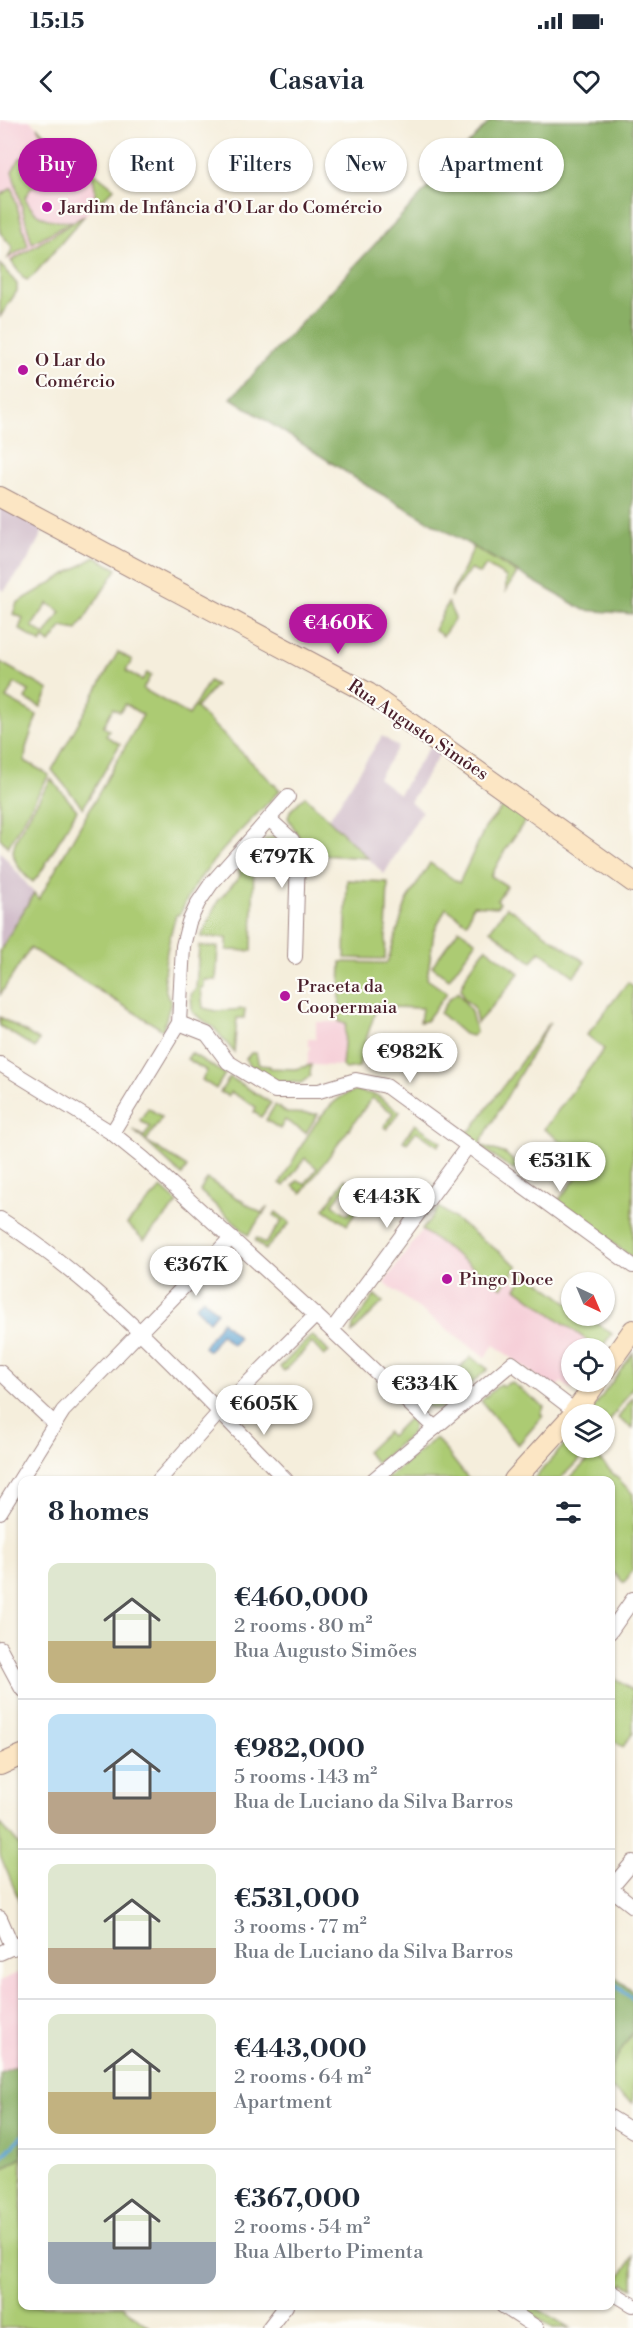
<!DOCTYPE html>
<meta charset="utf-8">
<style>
body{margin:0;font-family:"Libre Bodoni",serif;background:#f6f6f7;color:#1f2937;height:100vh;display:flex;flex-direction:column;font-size:22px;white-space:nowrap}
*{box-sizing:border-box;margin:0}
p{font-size:20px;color:#747a83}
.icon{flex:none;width:33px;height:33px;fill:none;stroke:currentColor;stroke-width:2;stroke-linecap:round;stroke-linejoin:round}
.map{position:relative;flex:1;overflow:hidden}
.details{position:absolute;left:18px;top:1356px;width:597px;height:834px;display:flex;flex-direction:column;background:#fff;border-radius:12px;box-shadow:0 2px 4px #0004}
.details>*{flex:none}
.banner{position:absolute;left:18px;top:18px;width:597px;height:54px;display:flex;gap:12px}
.needle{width:39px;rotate:136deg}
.buttons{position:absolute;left:561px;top:1152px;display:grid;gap:12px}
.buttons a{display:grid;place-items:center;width:54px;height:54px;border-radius:50%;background:#fff;box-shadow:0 2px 4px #0004;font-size:30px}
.price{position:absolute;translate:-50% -51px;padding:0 14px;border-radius:21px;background:#fff;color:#222;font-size:20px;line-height:39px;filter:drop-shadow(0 2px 3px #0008)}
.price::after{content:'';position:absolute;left:50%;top:36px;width:18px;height:14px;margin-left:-9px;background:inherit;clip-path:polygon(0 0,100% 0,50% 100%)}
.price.current{background:#b5179e;color:#fff}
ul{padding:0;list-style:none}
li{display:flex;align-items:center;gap:18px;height:150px;padding:0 30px}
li+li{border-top:2px solid #e0e1e3}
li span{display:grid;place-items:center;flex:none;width:168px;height:120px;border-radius:12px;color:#555}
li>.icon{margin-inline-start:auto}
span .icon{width:72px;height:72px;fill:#fffc;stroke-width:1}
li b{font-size:26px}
h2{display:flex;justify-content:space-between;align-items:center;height:72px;padding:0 30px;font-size:26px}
.tag{padding:0 21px;border-radius:27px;background:#fff;box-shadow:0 2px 4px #0004;font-size:21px;line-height:54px}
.tag.current{background:#b5179e;color:#fff}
.status{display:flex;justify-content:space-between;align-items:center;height:42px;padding:0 30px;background:#fff;direction:ltr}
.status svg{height:16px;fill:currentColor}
header{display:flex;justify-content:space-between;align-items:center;height:78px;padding:0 30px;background:#fff;font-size:27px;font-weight:600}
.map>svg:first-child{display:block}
.built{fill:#f6cfd8}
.industrial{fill:#d1bdca}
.green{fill:#accb73;stroke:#7b754f;stroke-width:1.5;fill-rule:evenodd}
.forest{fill:#89af65;stroke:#6a6748;stroke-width:1.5}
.water{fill:#59a1d0;stroke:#52607e;stroke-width:1.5}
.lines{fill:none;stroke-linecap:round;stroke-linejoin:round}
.stream{stroke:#59a1d0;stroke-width:4}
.minor-casing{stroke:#a08684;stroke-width:16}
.secondary-casing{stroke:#a08684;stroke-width:22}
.minor{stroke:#fff;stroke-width:14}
.secondary{stroke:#fce6c4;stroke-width:20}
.poi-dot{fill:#b5179e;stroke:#fdfcf7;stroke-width:2}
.labels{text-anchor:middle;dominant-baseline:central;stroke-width:4.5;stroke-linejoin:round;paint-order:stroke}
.poi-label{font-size:18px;fill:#4a1f2b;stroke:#fdfcf7;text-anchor:start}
.street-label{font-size:18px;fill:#4a1f2b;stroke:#fdfcf7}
</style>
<div class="status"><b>15:15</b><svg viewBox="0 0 49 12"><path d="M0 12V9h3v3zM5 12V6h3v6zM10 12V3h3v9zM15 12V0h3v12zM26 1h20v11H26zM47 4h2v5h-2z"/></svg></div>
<header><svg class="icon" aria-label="back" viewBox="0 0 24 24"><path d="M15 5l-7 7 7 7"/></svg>Casavia<svg class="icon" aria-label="heart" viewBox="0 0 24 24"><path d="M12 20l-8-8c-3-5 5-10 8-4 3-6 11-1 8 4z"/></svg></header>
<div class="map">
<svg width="633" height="2208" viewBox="0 0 633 2208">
<rect width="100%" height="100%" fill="#fdfcf7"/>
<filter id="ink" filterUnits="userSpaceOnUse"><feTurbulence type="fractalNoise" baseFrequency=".0167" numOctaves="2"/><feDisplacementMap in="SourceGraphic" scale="12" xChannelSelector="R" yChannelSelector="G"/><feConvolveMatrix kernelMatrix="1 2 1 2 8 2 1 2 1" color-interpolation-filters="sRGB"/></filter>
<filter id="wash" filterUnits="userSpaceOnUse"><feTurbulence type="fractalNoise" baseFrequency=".008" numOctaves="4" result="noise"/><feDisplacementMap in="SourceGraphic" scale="24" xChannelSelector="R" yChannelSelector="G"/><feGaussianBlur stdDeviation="1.35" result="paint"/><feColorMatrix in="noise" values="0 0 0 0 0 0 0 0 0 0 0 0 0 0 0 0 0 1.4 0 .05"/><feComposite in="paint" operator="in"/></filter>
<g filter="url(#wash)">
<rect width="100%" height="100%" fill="#f5eedc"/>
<!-- built -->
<g class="built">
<polygon points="0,0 29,0 114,68 85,95 27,160 8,138 13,128 0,112"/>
<polygon points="341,842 387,844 352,946 307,945 310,926 308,926 308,919 316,919 316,902 339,902"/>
<polygon points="422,1110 501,1168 509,1158 518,1165 516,1168 593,1224 589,1228 572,1228 572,1262 577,1262 571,1270 561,1262 555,1270 494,1225 485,1237 384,1163"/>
<polygon points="22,1851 22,1944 0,1953 0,1861"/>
</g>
<!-- industrial -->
<g class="industrial">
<polygon points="0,378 47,403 28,440 4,471 0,468"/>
<polygon points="382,616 398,627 378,658 399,674 434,620 444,627 410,682 422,691 384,754 329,699"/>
<polygon points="0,731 34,773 0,831"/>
</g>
<!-- green -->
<g class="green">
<path d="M37 7 114 68 102 80 95 77C98 31 58 45 37 7Z"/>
<path d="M20 38H34L44 51 46 59 41 65 32 67 25 77C33 99 52 103 73 101L32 123 12 51Z"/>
<polygon points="12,68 28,126 8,138 13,128 0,112 0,75"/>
<polygon points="85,95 33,156 27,160 23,158 11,141"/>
<polygon points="0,144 17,164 17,171 0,197"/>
<polygon points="474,427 517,453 506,471 506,457 486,445 480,454 470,449 450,477"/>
<path d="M95 437 117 449 77 510 62 507 50 523 44 518 41 523 19 509 23 498 13 494 17 483ZM48 483 61 492 45 515 32 506Z"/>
<polygon points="448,483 455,498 443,516 434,510"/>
<path d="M118 532 132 540 126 551 142 560 147 553 151 555 143 569 189 595 209 561 216 565 196 588 280 670C245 708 200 746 180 794L176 795C170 815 156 864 171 881L163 910 30 828 0 875V831L34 773 39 779 143 595 125 584 120 592 113 588 103 607 109 610 106 616 120 624 83 688 52 650Z"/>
<polygon points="0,542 49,570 41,587 25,579 29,571 15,563 6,578 37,595 26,628 25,641 49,655 8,727 0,718"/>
<path d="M51 659 77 690 41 752 33 762C23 755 10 739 14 726 18 709 42 676 51 659Z"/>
<polygon points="305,676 368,738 309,734 288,698 290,691"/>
<polygon points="507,682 528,697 507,727 491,756 507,766 497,780 500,783 497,787 473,785 467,803 446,788 434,812 427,859 447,873 426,901 420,902 422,888 390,887 389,891 376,890 361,934 359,947 345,949 342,946 346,903 339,902 341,842 387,843 407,780 430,743 459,763 485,708"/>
<polygon points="274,717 284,725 290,739 283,739 283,733 254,732 266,719"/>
<polygon points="250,736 265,737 265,740 254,740 252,831 227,830 227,818 201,817 218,781 240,756 239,748"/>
<polygon points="347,760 388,762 385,839 345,838"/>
<polygon points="507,787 585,842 574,856 540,831 532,842 490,810"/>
<polygon points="459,809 476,822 449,859 432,846"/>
<polygon points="199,826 218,827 216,860 204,860 204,867 201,868 203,888 216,891 245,889 244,898 237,898 234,932 214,908 192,892 191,874 196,869"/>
<path d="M486 828 519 853C506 871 492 887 477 903L474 887 464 879 461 868 469 850Z"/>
<polygon points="628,862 633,866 633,1138 557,1082 589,1042 544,1009 604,929 587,915"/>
<polygon points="458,872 471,891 476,912 472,916 464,914 440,893 449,879"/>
<polygon points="0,897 39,920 35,928 0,906"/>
<polygon points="550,902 479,1025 506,1034 517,1045 513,1050 460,1012 467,1012 472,1009"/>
<polygon points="191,933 225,954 216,969 202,960 207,951 187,939"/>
<polygon points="251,933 256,933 259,945 270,946 270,948 295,949 311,945 310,956 301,963 274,961 248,944 246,939"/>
<polygon points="230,957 271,983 261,997 254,992 256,987 231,972 228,976 220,972"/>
<path d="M356 971 376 975 400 992 387 1009 384 1007 393 993 372 978 302 1073 293 1066 298 1060 305 1064 317 1048 305 1038 284 1066 280 1063C297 1036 323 976 356 971Z"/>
<polygon points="275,985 287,993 318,994 306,1013 285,1000 280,1009 266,1000"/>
<polygon points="148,988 162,997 146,1021 187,1047 182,1055 133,1010 144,1017 150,1007 140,1000"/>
<polygon points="415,1004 441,1022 438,1026 416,1011 407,1023 403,1021"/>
<polygon points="207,1059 261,1093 268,1087 248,1115 200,1071"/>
<polygon points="345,1059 349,1062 333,1084 348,1095 364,1073 368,1076 347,1105 324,1089"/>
<polygon points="161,1068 178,1083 144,1120 127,1104"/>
<polygon points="439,1087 518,1146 502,1168 422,1110"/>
<polygon points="276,1092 290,1103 265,1130 255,1120 257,1118 265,1124 282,1101 274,1095"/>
<polygon points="527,1152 571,1185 572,1196 586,1196 612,1214 601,1228 589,1228 592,1224 516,1168"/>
<polygon points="375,1175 383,1182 352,1213 353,1205"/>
<polygon points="312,1215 329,1232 324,1236 312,1223 284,1251 280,1247"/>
<polygon points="633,1233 633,1267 605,1308 604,1294 589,1294"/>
<path d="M471 1237 488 1249 444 1287C436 1291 430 1289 424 1283Z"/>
<polygon points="511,1262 544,1287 541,1294 543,1296 518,1325 481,1281 500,1264 503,1266"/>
<polygon points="633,1277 633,1309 618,1298"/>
<polygon points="409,1298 414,1305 411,1314 377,1343 366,1332 387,1312 391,1316"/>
<polygon points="571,1317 572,1328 591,1328 559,1360 533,1360"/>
<polygon points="436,1318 469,1360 385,1360"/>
<polygon points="594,1334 633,1374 633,1450 624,1463 611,1450 610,1360 568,1360"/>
<polygon points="611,1555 633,1571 633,1613 623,1627 611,1619"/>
<polygon points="0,1703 22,1728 22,1787 0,1735"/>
<polygon points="633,1911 633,1983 611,1969 610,1947"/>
<polygon points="22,2037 22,2186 122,2186 150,2208 0,2208 0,2051"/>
<polygon points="633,2136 633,2168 624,2163 621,2167 616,2164"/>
<polygon points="519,2186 533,2186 570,2208 553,2208"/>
</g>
<!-- forest -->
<g class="forest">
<polygon points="491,0 633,0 633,494 584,490 369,367 231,278"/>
<polygon points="611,1854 633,1872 633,1911 611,1947"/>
<polygon points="22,1944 22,2037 0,2051 0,1953"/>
</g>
<!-- water -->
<g class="water">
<polygon points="203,1178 217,1192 209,1201 195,1187"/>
<polygon points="222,1201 239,1218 232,1225 221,1214 209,1231 204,1227"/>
</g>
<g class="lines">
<!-- stream -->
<g class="stream">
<polyline points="610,1861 633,1879"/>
<polyline points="0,2039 22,2016"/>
</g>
</g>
</g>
<g filter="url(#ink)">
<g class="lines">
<defs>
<g id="minor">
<polyline points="269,699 292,720 298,733 295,837"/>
<polyline points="179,903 207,914 228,942 275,971 319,971 356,960 386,966 633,1146"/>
<polyline points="0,944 112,1013 143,1038 321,1200 435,1308"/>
<polyline points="112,1013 179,903 183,826 189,802 198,783 211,764 288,677"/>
<path d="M0 1099C104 1165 199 1272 286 1360"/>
<polyline points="332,1210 468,1026"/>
<polyline points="0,1252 55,1304"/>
<polyline points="159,1360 224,1287 316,1195"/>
<polyline points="373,1360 512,1243 575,1291"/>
<polyline points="0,1392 63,1291 231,1118"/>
<polyline points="610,1512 633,1479"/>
<polyline points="0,1528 22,1569"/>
<polyline points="610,1768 633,1786"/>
<polyline points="611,1768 633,1742"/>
<polyline points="0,1798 13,1828"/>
<polyline points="0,1833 22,1823"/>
<polyline points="610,1997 633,2011"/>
<polyline points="610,2171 633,2185"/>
<polyline points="503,2186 537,2208"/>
<polyline points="269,2208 286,2186"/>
</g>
<g id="secondary">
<polyline points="0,377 368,573 633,762"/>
<polyline points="604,1251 633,1210"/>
<polyline points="573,1294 597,1262"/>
<polyline points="514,1360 572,1296"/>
<polyline points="0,1645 22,1635"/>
</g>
</defs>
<!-- minor casing -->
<use href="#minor" class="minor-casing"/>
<!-- secondary casing -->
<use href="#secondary" class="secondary-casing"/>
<!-- minor -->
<use href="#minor" class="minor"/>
<!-- secondary -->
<use href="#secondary" class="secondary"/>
</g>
</g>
<!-- markers -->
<g class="poi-dot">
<circle cx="47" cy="87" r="6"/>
<circle cx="23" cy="250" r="6"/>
<circle cx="285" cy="876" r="6"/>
<circle cx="447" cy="1159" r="6"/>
</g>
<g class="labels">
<!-- poi labels -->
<g class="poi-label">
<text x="59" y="87">Jardim de Infância d'O Lar do Comércio</text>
<text x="35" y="240">O Lar do<tspan x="35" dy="21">Comércio</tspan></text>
<text x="297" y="866">Praceta da<tspan x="297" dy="21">Coopermaia</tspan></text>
<text x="459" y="1159">Pingo Doce</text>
</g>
<!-- street labels -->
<g class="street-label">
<text transform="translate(418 610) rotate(34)">Rua Augusto Simões</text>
</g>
</g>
</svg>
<div class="buttons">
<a><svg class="needle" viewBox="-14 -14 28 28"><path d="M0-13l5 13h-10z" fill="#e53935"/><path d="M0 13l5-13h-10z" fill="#747a83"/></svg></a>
<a><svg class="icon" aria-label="locate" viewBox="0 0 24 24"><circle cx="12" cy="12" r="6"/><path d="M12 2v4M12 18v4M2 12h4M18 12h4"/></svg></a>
<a><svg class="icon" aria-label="layers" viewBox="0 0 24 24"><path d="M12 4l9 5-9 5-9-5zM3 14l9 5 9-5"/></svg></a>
</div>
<b class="price current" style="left:338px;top:535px">€460K</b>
<b class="price" style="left:282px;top:769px">€797K</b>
<b class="price" style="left:410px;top:964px">€982K</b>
<b class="price" style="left:560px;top:1073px">€531K</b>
<b class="price" style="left:387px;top:1109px">€443K</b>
<b class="price" style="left:196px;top:1177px">€367K</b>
<b class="price" style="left:425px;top:1296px">€334K</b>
<b class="price" style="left:264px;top:1316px">€605K</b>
<div class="banner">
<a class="tag current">Buy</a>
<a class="tag">Rent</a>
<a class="tag">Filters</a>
<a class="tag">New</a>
<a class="tag">Apartment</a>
</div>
<section class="details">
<h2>8 homes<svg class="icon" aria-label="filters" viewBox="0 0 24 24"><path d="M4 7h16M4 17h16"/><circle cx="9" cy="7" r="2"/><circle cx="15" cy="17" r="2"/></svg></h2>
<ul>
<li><span style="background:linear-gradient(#dfe7d0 65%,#c2b280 0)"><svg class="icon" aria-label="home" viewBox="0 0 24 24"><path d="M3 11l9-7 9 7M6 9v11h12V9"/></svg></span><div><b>€460,000</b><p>2 rooms · 80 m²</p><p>Rua Augusto Simões</p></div></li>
<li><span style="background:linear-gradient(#bfe0f5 65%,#b9a48a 0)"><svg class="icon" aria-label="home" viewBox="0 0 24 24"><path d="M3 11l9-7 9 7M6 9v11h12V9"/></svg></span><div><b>€982,000</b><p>5 rooms · 143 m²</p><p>Rua de Luciano da Silva Barros</p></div></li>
<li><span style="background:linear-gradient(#dfe7d0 70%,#b9a48a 0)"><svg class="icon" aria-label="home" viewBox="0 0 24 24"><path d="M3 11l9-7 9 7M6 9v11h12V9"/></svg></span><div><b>€531,000</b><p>3 rooms · 77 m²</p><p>Rua de Luciano da Silva Barros</p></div></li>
<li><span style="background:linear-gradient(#dfe7d0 65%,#c2b280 0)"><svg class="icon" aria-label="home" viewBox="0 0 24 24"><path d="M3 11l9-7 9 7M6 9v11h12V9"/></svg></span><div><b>€443,000</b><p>2 rooms · 64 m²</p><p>Apartment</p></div></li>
<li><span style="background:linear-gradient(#dfe7d0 65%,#9aa5b1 0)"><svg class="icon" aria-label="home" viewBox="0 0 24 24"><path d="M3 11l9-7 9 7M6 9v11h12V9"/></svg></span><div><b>€367,000</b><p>2 rooms · 54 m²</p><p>Rua Alberto Pimenta</p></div></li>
</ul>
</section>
</div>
